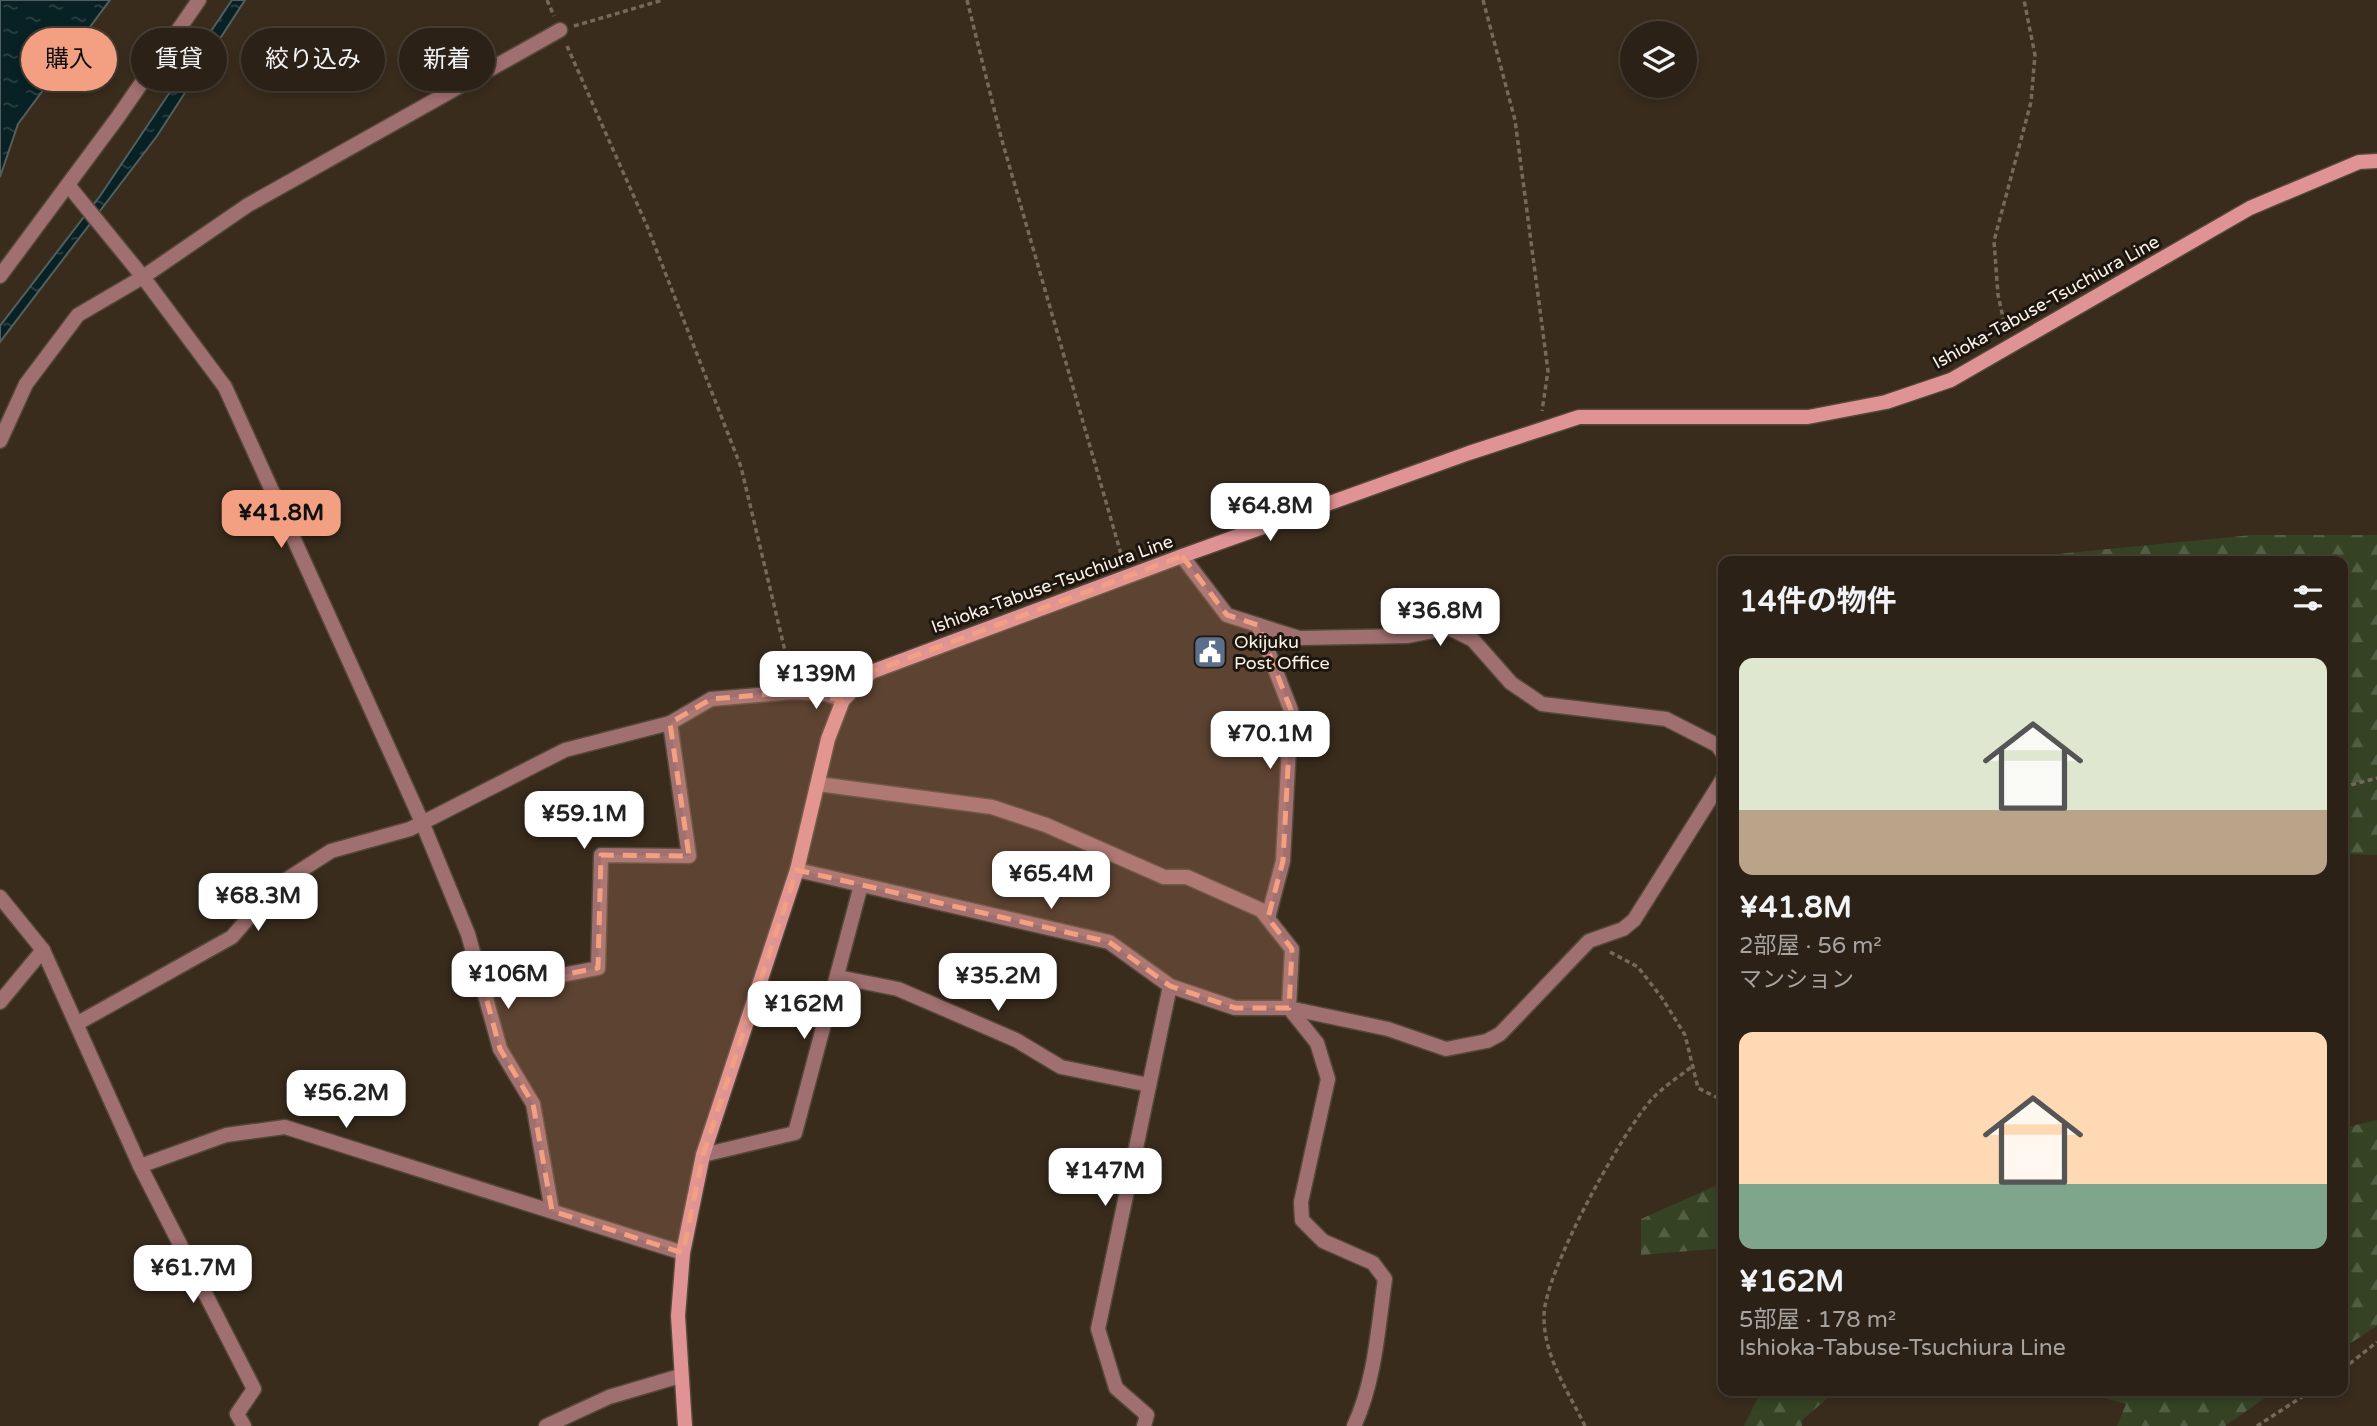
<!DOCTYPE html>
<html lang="ja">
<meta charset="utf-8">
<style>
body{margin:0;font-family:"Varela Round","Noto Sans JP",sans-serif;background:#372e23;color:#f1f3f6;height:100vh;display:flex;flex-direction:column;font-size:26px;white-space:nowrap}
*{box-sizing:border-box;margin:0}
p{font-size:23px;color:#a6a3a1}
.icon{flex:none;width:38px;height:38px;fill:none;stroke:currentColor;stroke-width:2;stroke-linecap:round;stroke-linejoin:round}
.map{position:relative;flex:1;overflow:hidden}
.panel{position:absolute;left:1718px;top:556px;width:630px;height:840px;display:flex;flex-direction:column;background:#2b2116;border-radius:14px;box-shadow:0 4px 10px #0003,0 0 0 2px #473e35}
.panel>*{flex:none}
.hud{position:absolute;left:21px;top:28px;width:665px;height:63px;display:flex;gap:14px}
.fabs{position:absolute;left:1620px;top:21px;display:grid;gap:14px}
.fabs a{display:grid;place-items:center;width:77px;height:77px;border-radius:50%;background:#2b2116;box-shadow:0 4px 10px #0003,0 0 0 2px #473e35;font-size:35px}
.price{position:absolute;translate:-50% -60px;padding:0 16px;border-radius:14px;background:#fff;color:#222;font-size:23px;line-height:46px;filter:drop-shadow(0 2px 4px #0008)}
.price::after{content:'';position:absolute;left:50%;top:42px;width:21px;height:16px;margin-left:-10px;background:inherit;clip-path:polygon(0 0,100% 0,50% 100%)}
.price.current{background:#f2a081;color:#111}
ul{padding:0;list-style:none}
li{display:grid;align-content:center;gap:14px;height:371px;padding:0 21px}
li span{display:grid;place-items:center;height:217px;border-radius:14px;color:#555}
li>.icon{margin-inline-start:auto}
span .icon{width:126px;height:126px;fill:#fffc;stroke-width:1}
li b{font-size:30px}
h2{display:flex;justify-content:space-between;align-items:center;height:84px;padding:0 21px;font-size:30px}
.chip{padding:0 24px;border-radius:32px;background:#2b2116;box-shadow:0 4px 10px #0003,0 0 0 2px #473e35;font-size:24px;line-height:63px}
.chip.current{background:#f2a081;color:#111}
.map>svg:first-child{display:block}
.forest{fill:url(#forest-firs)}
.water{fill:url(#water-ripples);stroke:#51605f;stroke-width:2}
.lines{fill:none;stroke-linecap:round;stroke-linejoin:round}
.street-casing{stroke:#544839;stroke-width:17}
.secondary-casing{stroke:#544839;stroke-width:17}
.path{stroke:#75695c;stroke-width:3.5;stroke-dasharray:5 3.5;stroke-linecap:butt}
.street{stroke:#a06f70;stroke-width:14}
.secondary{stroke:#e09394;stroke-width:14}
.marked{fill:#f2a081;fill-opacity:0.2;stroke:#f2a081;stroke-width:5;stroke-dasharray:14 9;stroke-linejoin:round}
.labels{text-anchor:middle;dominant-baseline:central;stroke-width:6;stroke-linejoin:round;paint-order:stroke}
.street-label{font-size:18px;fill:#fbf2e8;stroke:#1c160f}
.poi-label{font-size:18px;fill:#fbf2e8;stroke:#1c160f;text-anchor:start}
</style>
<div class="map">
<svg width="2377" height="1426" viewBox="0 0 2377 1426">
<defs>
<pattern id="forest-firs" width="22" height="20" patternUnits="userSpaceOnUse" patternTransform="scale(1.75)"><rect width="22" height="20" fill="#354324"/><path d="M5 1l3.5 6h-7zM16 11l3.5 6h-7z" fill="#535f44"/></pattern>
<pattern id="water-ripples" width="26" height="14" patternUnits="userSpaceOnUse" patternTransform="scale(1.75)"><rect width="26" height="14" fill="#082124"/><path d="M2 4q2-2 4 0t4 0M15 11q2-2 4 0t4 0" fill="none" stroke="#2d4244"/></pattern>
</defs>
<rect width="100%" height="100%" fill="#392c1d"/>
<!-- forest -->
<g class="forest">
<polygon points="2252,535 2377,535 2377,855 2343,854 2343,562 1977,562"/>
<polygon points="2377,1120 2377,1326 2343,1348 2343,1128"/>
<polygon points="1724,1182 1724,1248 1641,1255 1641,1219"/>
<polygon points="1761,1391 1836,1391 1802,1420 1802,1426 1744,1426"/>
<polygon points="2080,1391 2275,1391 2225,1426 2117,1426 2126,1404"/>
</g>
<!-- water -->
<g class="water">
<polygon points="0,0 110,0 18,124 0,177"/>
<polygon points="232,0 245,0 157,136 0,342 0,326 100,196"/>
</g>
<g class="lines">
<defs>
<g id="street">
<polyline points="68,185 143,277 225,387 422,822 468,934 500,1049 533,1104 552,1211"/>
<polyline points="0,276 118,117 199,0"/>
<polyline points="0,441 26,384 78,315 143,277 248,205 560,30"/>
<polyline points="1182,556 1227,615 1299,638 1408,636 1449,628 1473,640 1511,683 1542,704 1666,719 1717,745 1724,755"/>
<polyline points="1258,625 1291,710 1283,861 1268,918"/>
<path d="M818 784 992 807 1046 825 1164 877H1187L1261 910 1292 949 1289 1008 1317 1043 1328 1079 1301 1202 1302 1220 1323 1241 1373 1263 1385 1279C1378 1328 1375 1381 1354 1426"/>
<polyline points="797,870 1109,942 1170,986 1235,1008 1289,1008 1388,1029 1446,1049 1487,1041 1500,1034 1589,941 1623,929 1634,920 1724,777"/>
<polyline points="0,897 43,950 140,1166 254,1389 237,1414 244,1426"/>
<polyline points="838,977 898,989 1016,1040 1061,1067 1149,1085"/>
<polyline points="484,990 598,968 601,855 689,856 670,723"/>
<polyline points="0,1002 43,950"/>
<polyline points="78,1023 232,937 275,887 331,851 410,829 565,750 670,723 711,699 794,692 826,694 843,700"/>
<polyline points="703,1155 795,1133 861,885"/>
<polyline points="140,1166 226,1135 285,1127 683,1253"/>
<polyline points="546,1426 609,1397 680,1376"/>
<polyline points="1144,1426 1147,1415 1116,1388 1098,1329 1170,986"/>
</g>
<polyline id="secondary" points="685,1426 678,1316 683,1253 703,1155 797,870 828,739 843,700 871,672 1182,556 1469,453 1579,417 1808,417 1886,402 1951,380 2250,208 2359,162 2377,161"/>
</defs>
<!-- street casing -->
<use href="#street" class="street-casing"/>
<!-- secondary casing -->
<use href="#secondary" class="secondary-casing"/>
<!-- path -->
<g class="path">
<polyline points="547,0 554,16"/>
<polyline points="967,0 1001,137 1123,561"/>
<polyline points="1483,0 1515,120 1548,371 1542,411"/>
<polyline points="574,26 663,0"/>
<polyline points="567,46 647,226 741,467 791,676"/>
<polyline points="2006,331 1998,295 1994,241 2031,102 2035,55 2024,0"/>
<polyline points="2343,787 2377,778"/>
<polyline points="1610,952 1638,967 1662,998 1685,1035 1698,1088 1716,1097 1724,1095"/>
<polyline points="2343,1369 2377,1342"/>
<path d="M1585 1426C1568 1391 1544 1357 1544 1317 1543 1274 1622 1132 1652 1099 1664 1086 1680 1076 1694 1065"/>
<polyline points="2257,1426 2311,1391"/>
</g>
<!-- street -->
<use href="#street" class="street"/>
<!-- secondary -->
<use href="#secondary" class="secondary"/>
</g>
<!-- marked area -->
<path class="marked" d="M1182 556 1227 615 1258 625 1291 710 1283 861 1268 918 1292 949 1289 1008H1235L1170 986 1109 942 797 870 703 1155 683 1253 552 1211 533 1104 500 1049 484 990 598 968 601 855 689 856 670 723 711 699 794 692 843 700 871 672Z"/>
<!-- icons -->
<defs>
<symbol id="civic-square" viewBox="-11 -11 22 22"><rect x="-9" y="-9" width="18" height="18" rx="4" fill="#5c6f8a" stroke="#1c160f"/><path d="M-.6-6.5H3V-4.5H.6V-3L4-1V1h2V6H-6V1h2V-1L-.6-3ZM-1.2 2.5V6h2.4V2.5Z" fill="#fff"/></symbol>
</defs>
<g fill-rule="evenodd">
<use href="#civic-square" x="1191" y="633" width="38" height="38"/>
</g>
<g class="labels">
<!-- street labels -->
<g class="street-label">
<text transform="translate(2046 302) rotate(-29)">Ishioka-Tabuse-Tsuchiura Line</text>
<text transform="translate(1052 584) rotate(-20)">Ishioka-Tabuse-Tsuchiura Line</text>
</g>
<!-- poi labels -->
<g class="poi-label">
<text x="1234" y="642">Okijuku<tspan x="1234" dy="21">Post Office</tspan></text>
</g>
</g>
</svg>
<div class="fabs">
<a><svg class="icon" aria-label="layers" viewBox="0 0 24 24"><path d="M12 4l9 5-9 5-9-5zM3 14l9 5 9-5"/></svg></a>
</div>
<b class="price" style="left:1270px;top:543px">¥64.8M</b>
<b class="price current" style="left:281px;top:550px">¥41.8M</b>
<b class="price" style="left:1440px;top:648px">¥36.8M</b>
<b class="price" style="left:816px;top:711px">¥139M</b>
<b class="price" style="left:1270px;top:771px">¥70.1M</b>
<b class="price" style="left:584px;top:851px">¥59.1M</b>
<b class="price" style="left:1051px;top:911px">¥65.4M</b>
<b class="price" style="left:258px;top:933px">¥68.3M</b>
<b class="price" style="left:508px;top:1011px">¥106M</b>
<b class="price" style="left:998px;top:1013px">¥35.2M</b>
<b class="price" style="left:804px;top:1041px">¥162M</b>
<b class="price" style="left:346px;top:1130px">¥56.2M</b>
<b class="price" style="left:1105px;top:1208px">¥147M</b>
<b class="price" style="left:193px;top:1305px">¥61.7M</b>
<div class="hud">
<a class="chip current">購入</a>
<a class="chip">賃貸</a>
<a class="chip">絞り込み</a>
<a class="chip">新着</a>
</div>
<section class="panel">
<h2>14件の物件<svg class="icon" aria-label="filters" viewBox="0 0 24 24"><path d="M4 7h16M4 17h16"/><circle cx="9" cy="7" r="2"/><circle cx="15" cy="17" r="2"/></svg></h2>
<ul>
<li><span style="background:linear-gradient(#dfe7d0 70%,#b9a48a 0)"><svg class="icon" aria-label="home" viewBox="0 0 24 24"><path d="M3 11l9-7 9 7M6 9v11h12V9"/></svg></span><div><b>¥41.8M</b><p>2部屋 · 56 m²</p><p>マンション</p></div></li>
<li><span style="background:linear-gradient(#ffd9b3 70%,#7fa58c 0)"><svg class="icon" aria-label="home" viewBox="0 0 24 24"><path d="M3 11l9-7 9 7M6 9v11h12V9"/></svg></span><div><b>¥162M</b><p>5部屋 · 178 m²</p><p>Ishioka-Tabuse-Tsuchiura Line</p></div></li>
</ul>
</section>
</div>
